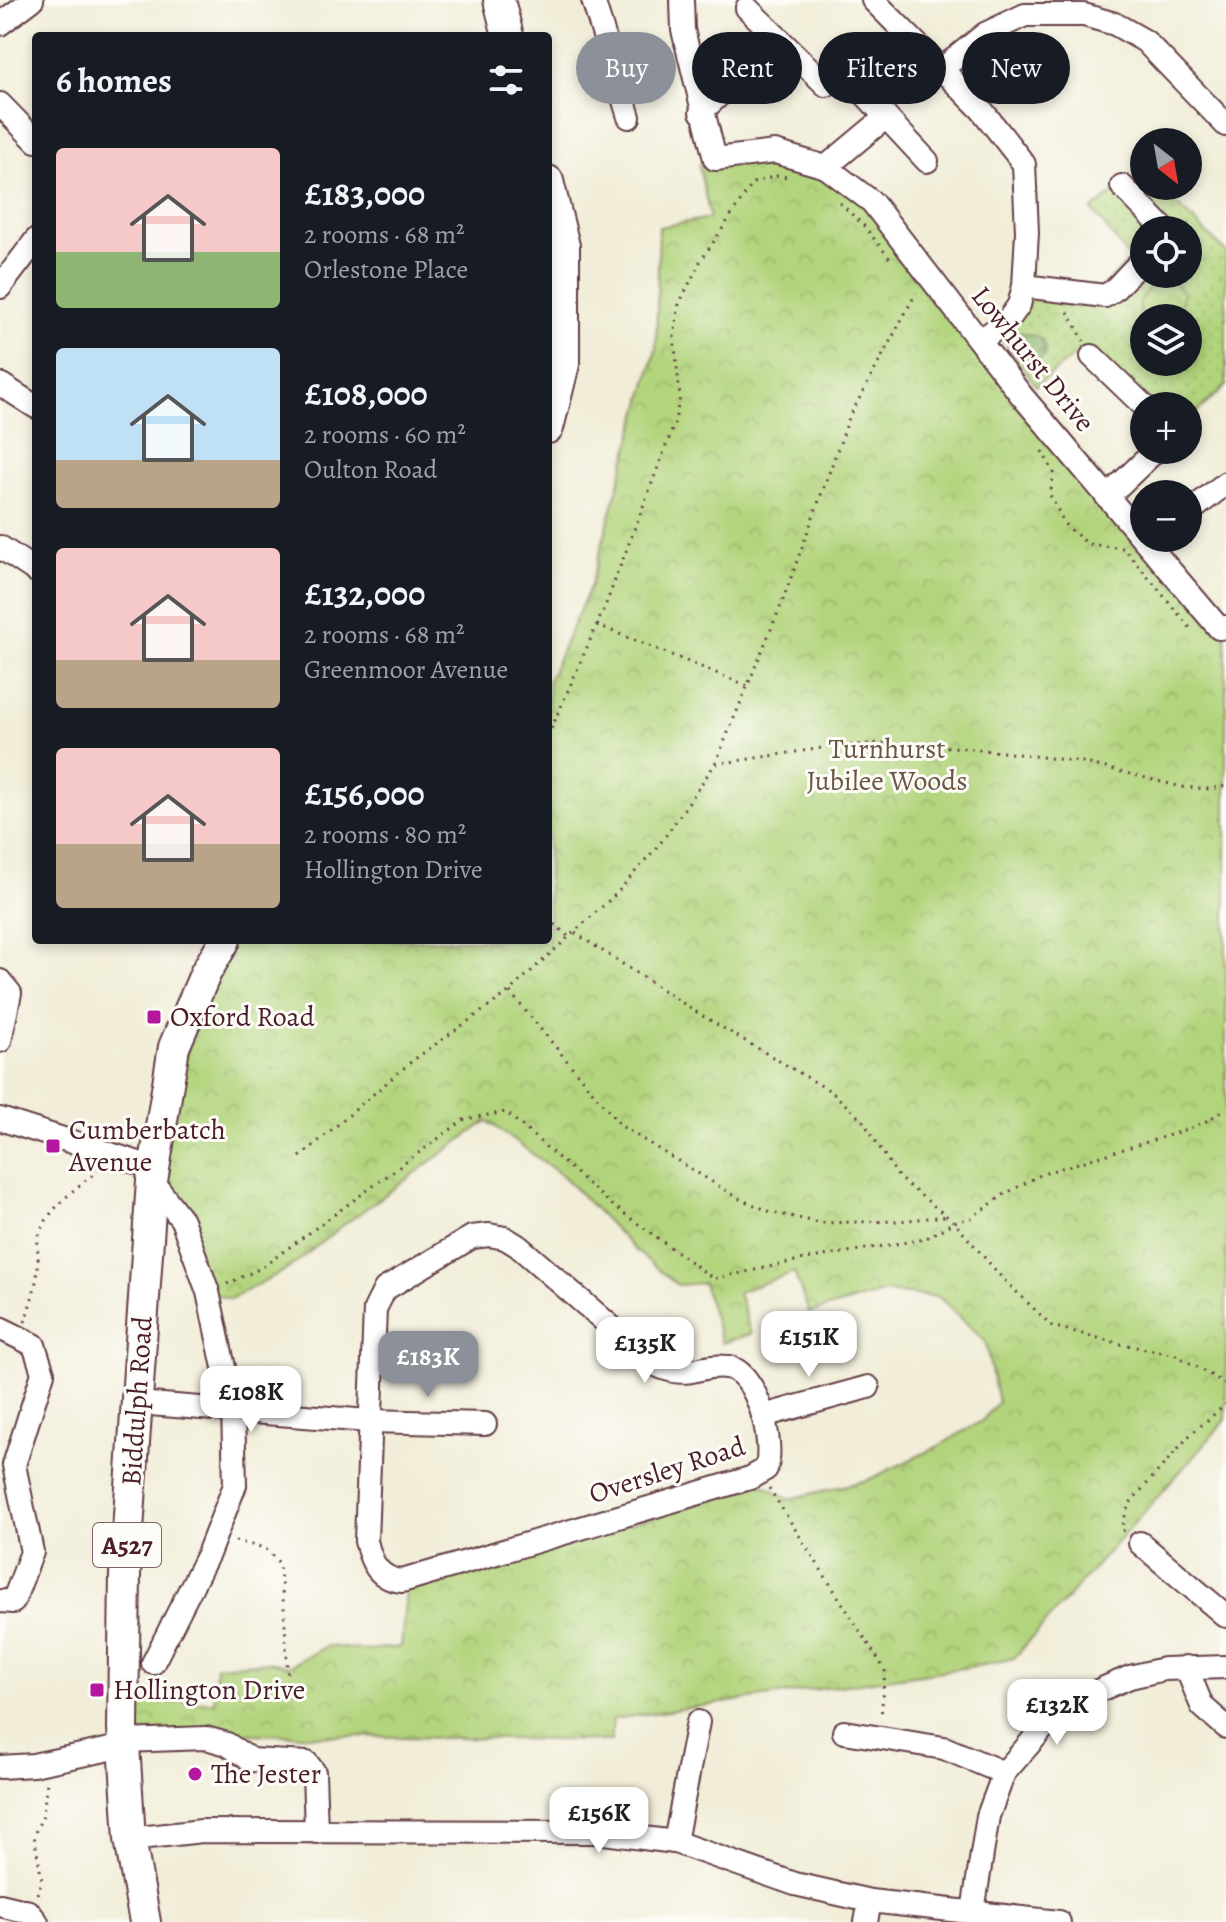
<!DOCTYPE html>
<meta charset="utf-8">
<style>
body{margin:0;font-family:Alegreya,serif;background:#242831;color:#f1f3f6;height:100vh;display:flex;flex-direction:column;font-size:30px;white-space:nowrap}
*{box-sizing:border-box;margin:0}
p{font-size:26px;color:#9ea1a6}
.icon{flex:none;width:44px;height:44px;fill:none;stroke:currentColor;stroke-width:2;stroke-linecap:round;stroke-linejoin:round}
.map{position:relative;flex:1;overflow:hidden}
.panel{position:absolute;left:32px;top:32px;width:520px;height:912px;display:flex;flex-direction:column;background:#171b24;border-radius:8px;box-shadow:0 4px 12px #0003}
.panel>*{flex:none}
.banner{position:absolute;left:576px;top:32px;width:530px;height:72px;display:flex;gap:16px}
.needle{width:52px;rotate:149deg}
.buttons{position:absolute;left:1130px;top:128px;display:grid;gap:16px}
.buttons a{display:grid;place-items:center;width:72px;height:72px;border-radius:50%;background:#171b24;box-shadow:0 4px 12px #0003;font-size:40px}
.price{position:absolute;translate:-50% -68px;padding:0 18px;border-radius:16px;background:#fff;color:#222;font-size:26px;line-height:52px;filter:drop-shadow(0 2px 4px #0008)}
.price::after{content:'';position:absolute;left:50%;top:48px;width:24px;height:18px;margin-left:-12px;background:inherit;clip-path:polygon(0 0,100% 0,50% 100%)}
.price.active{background:#8c9099;color:#fff}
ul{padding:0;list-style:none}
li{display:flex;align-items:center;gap:24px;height:200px;padding:0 24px}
li span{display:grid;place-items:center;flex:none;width:224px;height:160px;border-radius:8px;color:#555}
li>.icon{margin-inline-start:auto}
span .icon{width:96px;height:96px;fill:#fffc;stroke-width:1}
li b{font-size:34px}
h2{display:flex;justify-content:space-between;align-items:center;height:96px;padding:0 24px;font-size:34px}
.chip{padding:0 28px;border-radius:36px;background:#171b24;box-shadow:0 4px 12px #0003;font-size:28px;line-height:72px}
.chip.active{background:#8c9099;color:#fff}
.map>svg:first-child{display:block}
.grass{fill:url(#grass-dots);stroke:#7e7a54;stroke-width:2;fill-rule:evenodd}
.forest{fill:url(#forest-firs);stroke:#6c6a4c;stroke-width:2}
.park{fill:url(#park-crowns);stroke:#7e7a54;stroke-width:2}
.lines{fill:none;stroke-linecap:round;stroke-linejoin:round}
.minor-casing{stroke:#633e45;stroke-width:26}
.major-casing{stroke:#633e45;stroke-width:34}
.path{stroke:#633e45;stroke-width:3;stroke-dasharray:2 6;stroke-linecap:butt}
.minor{stroke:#fff;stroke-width:22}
.major{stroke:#fff;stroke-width:30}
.poi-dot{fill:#b5179e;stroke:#fdfcf7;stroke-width:3}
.labels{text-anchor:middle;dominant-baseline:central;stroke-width:6;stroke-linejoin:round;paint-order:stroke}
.shield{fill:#fdfcf7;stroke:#806168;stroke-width:2}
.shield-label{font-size:26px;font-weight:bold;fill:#4a1f2b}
.street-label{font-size:28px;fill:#4a1f2b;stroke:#fdfcf7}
.park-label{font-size:28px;fill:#695543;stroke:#fdfcf7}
.poi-label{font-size:28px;fill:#4a1f2b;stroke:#fdfcf7;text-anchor:start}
</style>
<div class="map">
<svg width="1226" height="1922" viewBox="0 0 1226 1922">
<defs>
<pattern id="grass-dots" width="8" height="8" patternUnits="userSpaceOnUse" patternTransform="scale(2)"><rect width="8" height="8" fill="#b2d47c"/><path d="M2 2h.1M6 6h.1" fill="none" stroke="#9bb66b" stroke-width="1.8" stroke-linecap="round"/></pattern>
<pattern id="forest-firs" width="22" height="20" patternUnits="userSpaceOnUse" patternTransform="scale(2)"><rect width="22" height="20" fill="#8db66c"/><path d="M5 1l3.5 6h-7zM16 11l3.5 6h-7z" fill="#759359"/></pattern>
<pattern id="park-crowns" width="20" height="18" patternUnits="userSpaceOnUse" patternTransform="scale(2)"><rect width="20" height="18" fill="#b2d47c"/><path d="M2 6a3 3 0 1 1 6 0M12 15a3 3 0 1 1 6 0" fill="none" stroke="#9bb66b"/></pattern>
</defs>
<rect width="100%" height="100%" fill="#fdfcf7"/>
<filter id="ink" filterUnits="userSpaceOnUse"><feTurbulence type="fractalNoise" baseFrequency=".0125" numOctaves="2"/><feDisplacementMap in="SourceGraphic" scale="16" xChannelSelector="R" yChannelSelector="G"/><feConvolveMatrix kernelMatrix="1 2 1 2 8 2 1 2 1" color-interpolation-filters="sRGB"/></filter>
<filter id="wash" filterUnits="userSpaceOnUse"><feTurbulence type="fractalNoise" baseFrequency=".006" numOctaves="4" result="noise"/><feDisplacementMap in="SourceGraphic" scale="32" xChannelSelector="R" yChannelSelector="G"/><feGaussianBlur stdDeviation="1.8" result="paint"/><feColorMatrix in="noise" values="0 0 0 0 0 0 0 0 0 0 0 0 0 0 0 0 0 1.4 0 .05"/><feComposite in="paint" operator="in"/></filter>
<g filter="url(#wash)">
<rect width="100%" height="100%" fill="#f1edd8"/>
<!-- grass -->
<path class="grass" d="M1142 171 1144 186H1158L1226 252V386L1188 420V406H1144L1084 348 1036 386 1001 338 1038 281 1098 289 1131 260 1092 210ZM1144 230H1188V274H1144ZM1144 318H1188V362H1144Z"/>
<!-- forest -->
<path class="forest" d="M1010 330 1039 337 1045 347V355L1035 363C1018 360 1010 351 1001 338Z"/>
<!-- park -->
<g class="park">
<polygon points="775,152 872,202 1226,627 1226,1420 1014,1658 983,1665 613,1719 611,1741 141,1732 123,1728 124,1703 214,1702 216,1666 269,1662 289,1666 327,1646 364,1650 401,1647 406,1591 763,1484 789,1499 868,1480 937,1447 983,1420 998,1402 985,1341 939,1297 886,1292 809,1313 794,1272 738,1292 751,1334 722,1343 703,1283 677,1285 635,1250 563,1176 487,1121 342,1226 288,1269 230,1299 208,1292 182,1220 144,1177 225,940 548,940 548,681 591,585 656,349 659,227 710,218 699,165"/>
<path d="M1164 274 1184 293 1179 310 1180 318H1144V321C1131 300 1150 288 1164 274Z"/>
</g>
</g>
<g filter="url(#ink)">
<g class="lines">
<defs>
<g id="minor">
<polyline points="593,0 629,117"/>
<polyline points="682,0 683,30 715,159 775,152 826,167 872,202 1022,396 1219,628 1226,627"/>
<polyline points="873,0 981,109 1024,164 1027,232 1024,286 1019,305 1009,319 980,341"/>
<polyline points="747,8 826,85"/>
<polyline points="0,24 32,0"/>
<polyline points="943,68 985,34 1025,15 1084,15 1115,24 1145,41 1226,125"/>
<polyline points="860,89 886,117"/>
<polyline points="0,104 36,141"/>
<polyline points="701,112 779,39"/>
<polyline points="826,167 886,117 927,161"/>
<polyline points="1122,186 1165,230"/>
<polyline points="1024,286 1105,296 1114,290 1144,258"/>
<polyline points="0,287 36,240"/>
<polyline points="1092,356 1144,406"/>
<polyline points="0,384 36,407"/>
<polyline points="1107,497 1156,450"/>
<polyline points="1188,513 1226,483"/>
<polyline points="0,547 36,571"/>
<polyline points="0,981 10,993 0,1041"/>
<polyline points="0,1119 154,1168"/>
<polyline points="152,1181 182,1220 208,1292 233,1410 235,1485 208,1554 153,1663"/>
<path d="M489 1235 505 1238 518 1246 654 1364C691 1382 697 1363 727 1367 758 1371 775 1445 766 1469L750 1478 402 1581C378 1579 371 1562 366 1541L375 1309 385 1289 472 1237Z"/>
<polyline points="0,1328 34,1345 43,1373 14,1465 32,1552 13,1602 0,1601"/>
<polyline points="137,1403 369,1421 485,1424"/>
<polyline points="763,1416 868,1387"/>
<polyline points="1140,1543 1226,1616"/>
<polyline points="1186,1667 1202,1706 1226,1727"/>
<polyline points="844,1732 944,1748 1004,1773"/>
<polyline points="124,1741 206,1738 227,1744 251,1760 307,1763 314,1772 316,1832"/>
<polyline points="0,1767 33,1765 125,1746"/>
<polyline points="130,1839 202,1831 596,1832 675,1842 795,1884 870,1901 1059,1922"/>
<polyline points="675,1842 698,1722"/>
<polyline points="0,1905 29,1912 37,1922"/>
<polyline points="973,1911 988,1816 1004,1773 1046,1725 1095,1692 1130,1677 1164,1669 1226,1667"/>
<polyline points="866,1922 870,1901"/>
</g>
<g id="major">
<polyline points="499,0 508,36"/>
<polyline points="548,181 564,246 564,364 548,428"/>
<polyline points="145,1922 130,1839 123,1728 125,1574 152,1181 174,1047 206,972 225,940"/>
</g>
</defs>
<!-- minor casing -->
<use href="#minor" class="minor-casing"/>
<!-- major casing -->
<use href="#major" class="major-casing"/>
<!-- path -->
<g class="path">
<polyline points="840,203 864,226 891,260"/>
<polyline points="1167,276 1168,274"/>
<polyline points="1068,312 1084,341"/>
<polyline points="1042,451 1054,473 1050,495 1066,526 1088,544 1124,548 1191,629"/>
<polyline points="597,625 748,686"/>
<polyline points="548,736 606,604 674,425 680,397 674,336 679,304 700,262 753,183 776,176 788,177"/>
<polyline points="716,764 829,747 881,743 969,748 1082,762 1182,787 1210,789 1226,786"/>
<polyline points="548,919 569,937"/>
<polyline points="575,933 701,1015 832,1092 863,1121 899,1178 954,1222 1003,1279 1052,1326 1121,1344 1176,1355 1226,1384"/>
<polyline points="510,992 621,1126 740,1199 771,1212 820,1223 899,1221 946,1216"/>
<polyline points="300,1157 412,1061 505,995 616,894 662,841 715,764 781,605 849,418 916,293"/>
<polyline points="227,1284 261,1268 465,1119 506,1112 611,1204 714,1279 800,1260 925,1239 954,1222 971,1218 1005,1194 1042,1174 1173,1134 1203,1123 1226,1109"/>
<path d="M25 1322C30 1304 37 1285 38 1267 39 1254 35 1243 41 1230 52 1205 78 1187 97 1171"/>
<polyline points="769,1488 885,1670 881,1718"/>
<polyline points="1124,1531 1121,1529 1129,1504 1189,1436 1226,1404"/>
<polyline points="235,1541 265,1548 279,1563 284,1608 288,1679"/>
<polyline points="37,1894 42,1881 34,1835 43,1815 47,1781"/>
</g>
<!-- minor -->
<use href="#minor" class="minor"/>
<!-- major -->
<use href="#major" class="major"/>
</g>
</g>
<!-- markers -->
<g class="poi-dot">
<rect x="146" y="1009" width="16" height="16" rx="4"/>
<rect x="45" y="1138" width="16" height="16" rx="4"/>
<rect x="89" y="1682" width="16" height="16" rx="4"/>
<circle cx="195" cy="1774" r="8"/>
</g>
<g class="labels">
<!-- shield labels -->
<rect class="shield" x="93" y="1523" width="68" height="44" rx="6"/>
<g class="shield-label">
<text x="127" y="1545">A527</text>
</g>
<!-- street labels -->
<g class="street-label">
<text transform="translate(1033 359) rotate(51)">Lowhurst Drive</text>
<text transform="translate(137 1401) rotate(-86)">Biddulph Road</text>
<text transform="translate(667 1470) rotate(-18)">Oversley Road</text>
</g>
<!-- park labels -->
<g class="park-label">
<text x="887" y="749">Turnhurst<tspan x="887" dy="32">Jubilee Woods</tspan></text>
</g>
<!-- poi labels -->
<g class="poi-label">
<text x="170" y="1017">Oxford Road</text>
<text x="69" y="1130">Cumberbatch<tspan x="69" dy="32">Avenue</tspan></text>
<text x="113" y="1690">Hollington Drive</text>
<text x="211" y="1774">The Jester</text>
</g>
</g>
</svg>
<div class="buttons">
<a><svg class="needle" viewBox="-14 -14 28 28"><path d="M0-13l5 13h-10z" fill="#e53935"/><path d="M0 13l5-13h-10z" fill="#9ea1a6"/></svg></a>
<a><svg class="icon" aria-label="locate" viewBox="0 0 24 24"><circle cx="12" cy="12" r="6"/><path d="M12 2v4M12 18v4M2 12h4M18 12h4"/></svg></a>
<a><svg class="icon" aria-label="layers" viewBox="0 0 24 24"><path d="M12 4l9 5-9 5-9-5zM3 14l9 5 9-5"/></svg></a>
<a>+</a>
<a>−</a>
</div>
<b class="price" style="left:809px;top:1379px">£151K</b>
<b class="price" style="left:645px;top:1385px">£135K</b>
<b class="price active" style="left:428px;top:1399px">£183K</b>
<b class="price" style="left:251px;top:1434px">£108K</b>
<b class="price" style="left:1057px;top:1747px">£132K</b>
<b class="price" style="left:599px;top:1855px">£156K</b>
<div class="banner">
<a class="chip active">Buy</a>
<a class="chip">Rent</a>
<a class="chip">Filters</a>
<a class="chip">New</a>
</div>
<section class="panel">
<h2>6 homes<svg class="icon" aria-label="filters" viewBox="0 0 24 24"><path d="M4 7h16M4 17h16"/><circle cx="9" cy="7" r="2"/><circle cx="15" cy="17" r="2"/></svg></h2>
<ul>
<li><span style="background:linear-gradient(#f6c9c9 65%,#8fb573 0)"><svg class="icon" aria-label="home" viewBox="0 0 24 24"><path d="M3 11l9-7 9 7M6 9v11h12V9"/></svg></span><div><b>£183,000</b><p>2 rooms · 68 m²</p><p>Orlestone Place</p></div></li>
<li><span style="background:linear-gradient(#bfe0f5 70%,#b9a48a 0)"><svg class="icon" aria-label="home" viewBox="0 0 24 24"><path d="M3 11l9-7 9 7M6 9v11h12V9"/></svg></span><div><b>£108,000</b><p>2 rooms · 60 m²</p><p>Oulton Road</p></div></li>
<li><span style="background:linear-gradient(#f6c9c9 70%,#b9a48a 0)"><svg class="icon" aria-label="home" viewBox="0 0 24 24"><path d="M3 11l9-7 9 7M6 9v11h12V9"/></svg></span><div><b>£132,000</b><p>2 rooms · 68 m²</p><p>Greenmoor Avenue</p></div></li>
<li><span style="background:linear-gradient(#f6c9c9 60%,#b9a48a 0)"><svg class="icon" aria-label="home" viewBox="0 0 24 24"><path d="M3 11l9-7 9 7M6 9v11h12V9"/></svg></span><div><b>£156,000</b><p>2 rooms · 80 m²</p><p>Hollington Drive</p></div></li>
</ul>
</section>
</div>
